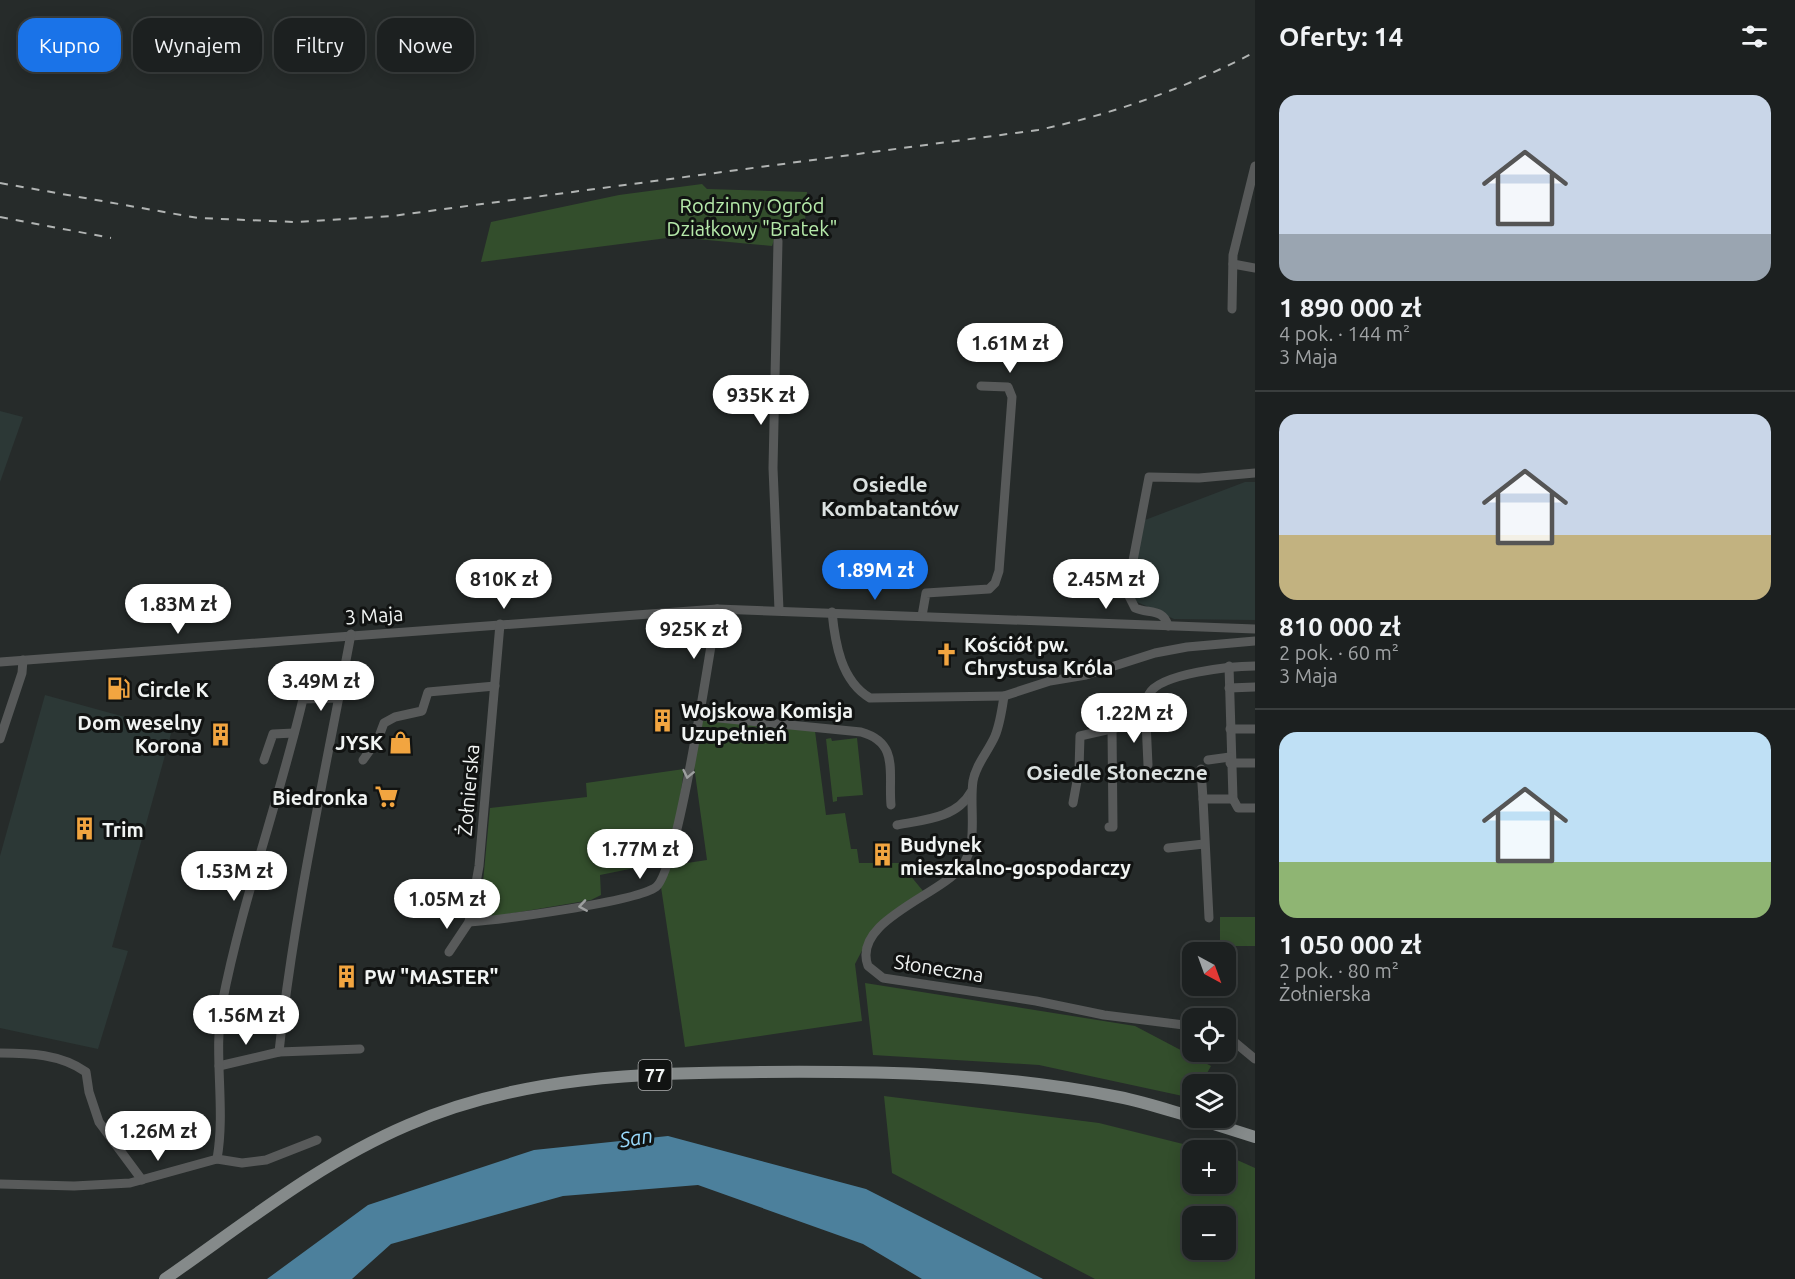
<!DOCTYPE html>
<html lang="pl">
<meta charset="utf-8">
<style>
body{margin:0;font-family:Ubuntu,sans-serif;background:#292d2d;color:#f1f3f6;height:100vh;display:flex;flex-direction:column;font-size:22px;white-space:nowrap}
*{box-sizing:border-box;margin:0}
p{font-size:20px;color:#a0a3a5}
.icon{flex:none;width:33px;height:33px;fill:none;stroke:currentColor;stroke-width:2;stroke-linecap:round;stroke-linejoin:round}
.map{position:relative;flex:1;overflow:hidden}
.sheet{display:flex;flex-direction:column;background:#1c2020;width:540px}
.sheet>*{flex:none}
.guide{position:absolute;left:18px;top:18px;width:570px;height:54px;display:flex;gap:12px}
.needle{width:39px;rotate:139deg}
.controls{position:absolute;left:1182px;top:942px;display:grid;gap:12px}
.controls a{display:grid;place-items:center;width:54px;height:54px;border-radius:12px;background:#1c2020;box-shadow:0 3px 15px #0003,0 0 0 2px #3a3e3e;font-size:30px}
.price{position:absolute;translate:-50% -51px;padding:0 14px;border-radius:21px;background:#fff;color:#222;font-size:20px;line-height:39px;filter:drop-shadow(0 2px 3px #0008)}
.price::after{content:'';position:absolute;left:50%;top:36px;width:18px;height:14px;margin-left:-9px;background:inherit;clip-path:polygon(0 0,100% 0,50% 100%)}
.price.current{background:#1a73e8;color:#fff}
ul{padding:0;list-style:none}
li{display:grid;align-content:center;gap:12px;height:318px;padding:0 24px}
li+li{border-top:2px solid #3a3e3e}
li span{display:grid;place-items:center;height:186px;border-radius:18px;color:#555}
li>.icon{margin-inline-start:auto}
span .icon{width:108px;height:108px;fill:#fffc;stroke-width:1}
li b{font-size:26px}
h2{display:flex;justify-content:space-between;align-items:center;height:72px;padding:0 24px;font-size:26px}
.chip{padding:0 21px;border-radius:18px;background:#1c2020;box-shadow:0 3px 15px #0003,0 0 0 2px #3a3e3e;font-size:21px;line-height:54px}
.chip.current{background:#1a73e8;color:#fff}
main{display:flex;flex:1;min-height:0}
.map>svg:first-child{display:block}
.built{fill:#2c3836}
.green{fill:#334e2c;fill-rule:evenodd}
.water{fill:#4c809c}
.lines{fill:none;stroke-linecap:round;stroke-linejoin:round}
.minor{stroke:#585a5a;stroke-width:9}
.major{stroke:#858a8a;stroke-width:12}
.rail{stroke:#b1b4b3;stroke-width:2;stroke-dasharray:8 8;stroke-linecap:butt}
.oneway{stroke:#9d9f9f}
.labels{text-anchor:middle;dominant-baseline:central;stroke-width:6;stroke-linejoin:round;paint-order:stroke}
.shield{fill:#111312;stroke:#aeb0b0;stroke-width:1.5}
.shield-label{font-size:18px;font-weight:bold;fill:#f1f4f3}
.park-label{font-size:20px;fill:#b6eaaa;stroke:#111312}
.street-label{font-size:20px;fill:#f1f4f3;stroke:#111312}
.poi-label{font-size:20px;font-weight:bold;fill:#f1f4f3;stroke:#111312;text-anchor:start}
.neighbourhood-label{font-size:21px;font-weight:bold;fill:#dbe1e0;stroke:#111312}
.water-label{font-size:21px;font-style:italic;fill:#99d9fb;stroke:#111312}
</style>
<main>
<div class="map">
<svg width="1255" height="1279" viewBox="0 0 1255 1279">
<rect width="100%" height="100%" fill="#262b2a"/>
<!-- built -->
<g class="built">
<polygon points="0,411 23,417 0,482"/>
<polygon points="1245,482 1255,482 1255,620 1174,619 1133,600 1130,587 1145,520"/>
<polygon points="45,695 172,730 112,947 128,951 98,1049 0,1028 0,856"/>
</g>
<!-- green -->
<g class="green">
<polygon points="702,184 707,189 807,192 804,236 777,231 772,246 675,237 481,262 491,222 619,195"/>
<polygon points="702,720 815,731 826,815 845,813 851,849 857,849 859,863 900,863 923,891 870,935 855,964 862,1021 685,1047 661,887 667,866 707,860 694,766"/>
<polygon points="831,738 832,741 857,738 863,795 837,797 837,801 833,802 826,739"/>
<polygon points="684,769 678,813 664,862 600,875 601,895 591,900 485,918 480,914 490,808 587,797 586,783"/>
<rect x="1220" y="917" width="35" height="29"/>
<polygon points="865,983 1135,1026 1211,1066 1201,1084 1192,1084 1192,1098 1039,1065 873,1055"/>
<path d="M884 1096 1099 1123 1207 1150H1192V1184H1226V1155L1255 1168V1279H1095L892 1173ZM1192 1216H1226V1250H1192Z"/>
</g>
<!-- water -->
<polygon class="water" points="668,1136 866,1189 1043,1279 922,1279 863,1244 698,1185 563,1196 391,1244 352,1279 267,1279 368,1205 534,1150"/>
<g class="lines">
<!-- minor -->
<g class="minor">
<polyline points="778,241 773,468 779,610"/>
<polyline points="1233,264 1255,268"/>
<polyline points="1232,309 1233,255 1255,166"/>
<path d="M832 612C835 643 841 681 870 698L1004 696"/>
<polyline points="922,616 926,593 989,589 995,583 999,571 1012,397 1008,387 981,386"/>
<path d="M1168 626C1164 608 1148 614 1135 608L1127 592 1149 477 1199 478 1255 473"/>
<polyline points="0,662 717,609 1255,629"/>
<polyline points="1229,666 1233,799 1238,808 1255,808"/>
<polyline points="1229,688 1255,687"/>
<path d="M699 716 861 732C900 743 888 773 891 805"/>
<polyline points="1146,721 1148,765"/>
<polyline points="1230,729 1255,729"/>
<polyline points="0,739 22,673 23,660"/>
<polyline points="264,760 273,734 294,733"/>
<polyline points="363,760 378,739 384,723 395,717 422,711 428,692 495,686"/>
<polyline points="1208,760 1230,757"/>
<polyline points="1230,763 1255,763"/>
<polyline points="1201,769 1203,799"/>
<polyline points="1044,774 1078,773"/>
<path d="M1073 803 1079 770 1080 736 1146 721C1147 713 1146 701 1149 694 1160 673 1233 666 1255 666"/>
<path d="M897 825C924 820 957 818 971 792"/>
<polyline points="1109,827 1113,827 1112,728"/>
<polyline points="1168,848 1204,844"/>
<polyline points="1209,918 1203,799 1233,799"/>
<path d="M469 922C499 920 636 902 656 887 678 870 710 649 717 609"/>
<polyline points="449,952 469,922 479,866 500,624"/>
<path d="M1192 1026 1104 1015 1036 1001 883 978 868 966C851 921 941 895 962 866 979 844 969 807 973 781 976 764 988 752 995 736 1000 724 1002 710 1004 696L1050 681 1086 675 1155 653 1187 647 1255 641"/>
<polyline points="1226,1035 1255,1059"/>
<path d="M279 1052C294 912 325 773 351 634"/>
<path d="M0 1053C29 1053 61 1054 86 1072L89 1092 99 1122 142 1180"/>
<polyline points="219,1066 279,1052 360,1049"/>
<path d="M217 1159C226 1108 213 1055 222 1004 242 901 279 801 303 699L339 698"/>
<polyline points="0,1184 74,1186 130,1183 217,1159 242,1163 266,1160 317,1140"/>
</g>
<!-- major -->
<g class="major">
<polyline points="1195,1118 1255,1137"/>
<path d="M165 1279C244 1224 319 1163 408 1125 519 1076 641 1073 761 1072 881 1071 1000 1073 1119 1097 1144 1102 1168 1110 1192 1117"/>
</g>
<!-- rail -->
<g class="rail">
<path d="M0 183 198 218 295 222 392 216 1038 130C1114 114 1186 88 1255 52"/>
<polyline points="0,217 111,238"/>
</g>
</g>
<!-- one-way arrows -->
<defs><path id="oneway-chevron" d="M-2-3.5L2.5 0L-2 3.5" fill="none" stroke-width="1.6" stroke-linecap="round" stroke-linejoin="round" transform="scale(1.5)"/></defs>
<g class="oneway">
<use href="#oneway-chevron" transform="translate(688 774) rotate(102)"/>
<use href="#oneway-chevron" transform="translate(583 906) rotate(171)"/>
</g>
<!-- icons -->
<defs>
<symbol id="church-bare" viewBox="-9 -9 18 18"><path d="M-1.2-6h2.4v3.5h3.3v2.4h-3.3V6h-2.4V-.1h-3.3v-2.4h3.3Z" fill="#f2a540" stroke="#111312" stroke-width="2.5" paint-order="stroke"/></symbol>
<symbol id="fuel-bare" viewBox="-9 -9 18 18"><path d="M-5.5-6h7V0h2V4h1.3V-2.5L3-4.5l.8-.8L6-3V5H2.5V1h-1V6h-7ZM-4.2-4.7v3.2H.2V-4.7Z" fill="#f2a540" stroke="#111312" stroke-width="2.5" paint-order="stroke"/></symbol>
<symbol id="building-bare" viewBox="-9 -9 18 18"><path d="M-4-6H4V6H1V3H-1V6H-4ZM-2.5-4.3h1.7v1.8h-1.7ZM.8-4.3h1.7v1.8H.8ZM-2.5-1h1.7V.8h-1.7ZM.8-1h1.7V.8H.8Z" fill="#f2a540" stroke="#111312" stroke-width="2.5" paint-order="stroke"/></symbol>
<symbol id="shop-bare" viewBox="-9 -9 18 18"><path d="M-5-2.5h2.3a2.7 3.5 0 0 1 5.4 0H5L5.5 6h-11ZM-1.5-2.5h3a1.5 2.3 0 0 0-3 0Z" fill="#f2a540" stroke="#111312" stroke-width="2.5" paint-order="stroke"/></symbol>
<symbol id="supermarket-bare" viewBox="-9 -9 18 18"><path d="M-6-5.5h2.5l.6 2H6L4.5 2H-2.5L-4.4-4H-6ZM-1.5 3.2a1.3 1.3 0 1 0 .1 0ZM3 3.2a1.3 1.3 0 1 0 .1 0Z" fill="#f2a540" stroke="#111312" stroke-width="2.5" paint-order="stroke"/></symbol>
</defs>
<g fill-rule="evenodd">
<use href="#church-bare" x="930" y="638" width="33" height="33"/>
<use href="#fuel-bare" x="102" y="672" width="33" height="33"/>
<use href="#building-bare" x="646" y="704" width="33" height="33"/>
<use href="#building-bare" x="204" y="718" width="33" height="33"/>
<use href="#shop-bare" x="384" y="726" width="33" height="33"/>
<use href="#supermarket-bare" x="370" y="780" width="33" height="33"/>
<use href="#building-bare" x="68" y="812" width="33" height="33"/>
<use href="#building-bare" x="866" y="838" width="33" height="33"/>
<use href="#building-bare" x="330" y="960" width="33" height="33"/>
</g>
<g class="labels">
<!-- shield labels -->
<rect class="shield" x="638.5" y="1060" width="33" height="30" rx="4.5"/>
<g class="shield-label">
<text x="655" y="1075">77</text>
</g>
<!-- park labels -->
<g class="park-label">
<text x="752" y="205">Rodzinny Ogród<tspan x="752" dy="23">Działkowy "Bratek"</tspan></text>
</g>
<!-- street labels -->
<g class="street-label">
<text transform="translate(374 615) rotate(-4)">3 Maja</text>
<text transform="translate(468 790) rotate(-85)">Żołnierska</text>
<text transform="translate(939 968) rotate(9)">Słoneczna</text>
</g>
<!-- poi labels -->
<g class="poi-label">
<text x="964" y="644">Kościół pw.<tspan x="964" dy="23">Chrystusa Króla</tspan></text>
<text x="137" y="689">Circle K</text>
<text x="681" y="710">Wojskowa Komisja<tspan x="681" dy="23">Uzupełnień</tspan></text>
<text x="202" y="722" text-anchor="end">Dom weselny<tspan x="202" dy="23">Korona</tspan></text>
<text x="383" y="742" text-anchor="end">JYSK</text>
<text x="368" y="797" text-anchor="end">Biedronka</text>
<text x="102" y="829">Trim</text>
<text x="900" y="844">Budynek<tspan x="900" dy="23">mieszkalno-gospodarczy</tspan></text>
<text x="364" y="976">PW "MASTER"</text>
</g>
<!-- neighbourhood labels -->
<g class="neighbourhood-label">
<text x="890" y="484">Osiedle<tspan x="890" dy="24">Kombatantów</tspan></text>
<text x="1117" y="772">Osiedle Słoneczne</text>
</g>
<!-- water labels -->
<g class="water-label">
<text transform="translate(636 1137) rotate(-9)">San</text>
</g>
</g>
</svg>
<div class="controls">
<a><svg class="needle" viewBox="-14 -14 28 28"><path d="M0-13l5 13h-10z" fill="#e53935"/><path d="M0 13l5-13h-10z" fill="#a0a3a5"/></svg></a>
<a><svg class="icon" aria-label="locate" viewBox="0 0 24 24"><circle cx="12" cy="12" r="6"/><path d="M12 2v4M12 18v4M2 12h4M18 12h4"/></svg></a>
<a><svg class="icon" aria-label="layers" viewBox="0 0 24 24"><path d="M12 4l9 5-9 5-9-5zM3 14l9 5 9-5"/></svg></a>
<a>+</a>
<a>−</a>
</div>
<b class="price" style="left:1010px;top:374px">1.61M zł</b>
<b class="price" style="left:761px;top:426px">935K zł</b>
<b class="price current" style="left:875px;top:601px">1.89M zł</b>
<b class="price" style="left:504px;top:610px">810K zł</b>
<b class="price" style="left:1106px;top:610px">2.45M zł</b>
<b class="price" style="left:178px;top:635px">1.83M zł</b>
<b class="price" style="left:694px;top:660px">925K zł</b>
<b class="price" style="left:321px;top:712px">3.49M zł</b>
<b class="price" style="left:1134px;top:744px">1.22M zł</b>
<b class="price" style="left:640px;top:880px">1.77M zł</b>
<b class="price" style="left:234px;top:902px">1.53M zł</b>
<b class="price" style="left:447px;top:930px">1.05M zł</b>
<b class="price" style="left:246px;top:1046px">1.56M zł</b>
<b class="price" style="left:158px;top:1162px">1.26M zł</b>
<div class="guide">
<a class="chip current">Kupno</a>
<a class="chip">Wynajem</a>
<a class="chip">Filtry</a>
<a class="chip">Nowe</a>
</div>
</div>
<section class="sheet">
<h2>Oferty: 14<svg class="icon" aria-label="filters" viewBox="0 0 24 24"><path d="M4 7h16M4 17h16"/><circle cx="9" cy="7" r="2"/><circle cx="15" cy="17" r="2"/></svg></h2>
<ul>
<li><span style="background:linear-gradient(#c9d6e8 75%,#9aa5b1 0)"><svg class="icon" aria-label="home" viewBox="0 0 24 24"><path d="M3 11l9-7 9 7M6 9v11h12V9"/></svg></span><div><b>1 890 000 zł</b><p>4 pok. · 144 m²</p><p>3 Maja</p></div></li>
<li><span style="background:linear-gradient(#c9d6e8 65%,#c2b280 0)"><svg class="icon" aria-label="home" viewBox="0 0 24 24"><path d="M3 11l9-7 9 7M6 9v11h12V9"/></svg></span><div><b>810 000 zł</b><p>2 pok. · 60 m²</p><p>3 Maja</p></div></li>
<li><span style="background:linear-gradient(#bfe0f5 70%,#8fb573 0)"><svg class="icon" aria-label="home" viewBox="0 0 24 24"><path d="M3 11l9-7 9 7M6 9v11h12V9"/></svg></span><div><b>1 050 000 zł</b><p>2 pok. · 80 m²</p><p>Żołnierska</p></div></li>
</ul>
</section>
</main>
